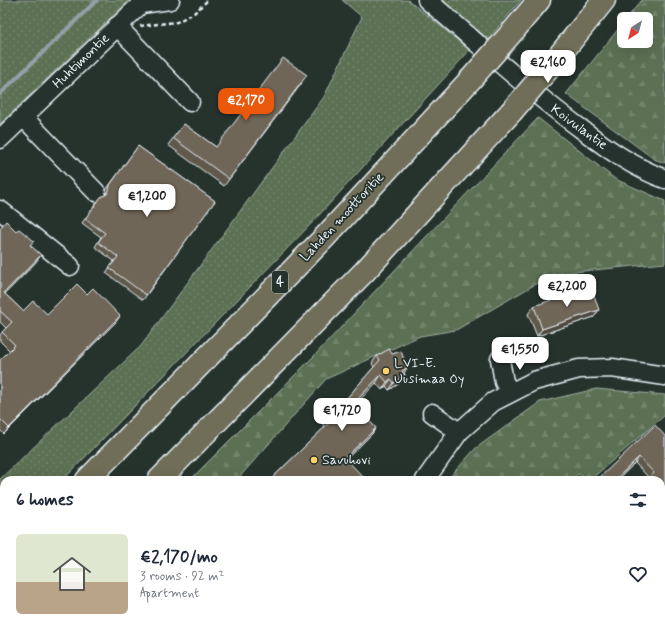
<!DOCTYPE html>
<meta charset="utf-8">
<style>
body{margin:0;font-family:Mynerve,sans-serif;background:#f2f2f3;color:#1f2937;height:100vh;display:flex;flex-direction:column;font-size:15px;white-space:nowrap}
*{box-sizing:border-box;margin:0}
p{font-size:13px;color:#747a83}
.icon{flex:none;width:22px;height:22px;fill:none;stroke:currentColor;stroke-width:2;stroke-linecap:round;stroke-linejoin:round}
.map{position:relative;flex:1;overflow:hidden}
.drawer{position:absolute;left:0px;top:476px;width:665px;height:156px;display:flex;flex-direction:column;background:#fff;border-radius:12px 12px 0 0;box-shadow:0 4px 16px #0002}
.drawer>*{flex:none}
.needle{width:26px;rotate:216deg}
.buttons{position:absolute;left:617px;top:12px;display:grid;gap:8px}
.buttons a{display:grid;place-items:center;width:36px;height:36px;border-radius:6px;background:#fff;box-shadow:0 4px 16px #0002;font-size:20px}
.price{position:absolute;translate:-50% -34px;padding:0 9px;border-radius:8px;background:#fff;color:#222;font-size:13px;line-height:26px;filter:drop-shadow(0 1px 2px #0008)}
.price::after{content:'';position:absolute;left:50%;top:24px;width:12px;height:9px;margin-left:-6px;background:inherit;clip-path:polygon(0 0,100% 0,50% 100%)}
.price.current{background:#ea580c;color:#fff}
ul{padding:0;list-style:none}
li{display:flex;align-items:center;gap:12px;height:100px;padding:0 16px}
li+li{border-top:1px solid #e0e1e3}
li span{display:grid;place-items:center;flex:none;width:112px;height:80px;border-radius:6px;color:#555}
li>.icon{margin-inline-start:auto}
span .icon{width:48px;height:48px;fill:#fffc;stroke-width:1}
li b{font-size:17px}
h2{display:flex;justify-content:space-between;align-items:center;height:48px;padding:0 16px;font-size:17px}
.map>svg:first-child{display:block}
.grass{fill:url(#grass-dots);stroke:#a2b0a5}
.forest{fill:url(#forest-firs);stroke:#a2b0a5}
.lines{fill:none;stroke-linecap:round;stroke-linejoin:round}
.stream{stroke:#90a1a8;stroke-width:4}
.minor-casing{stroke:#e8f1f8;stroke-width:21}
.highway-casing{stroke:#e8f1f8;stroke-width:25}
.path{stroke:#e8f1f8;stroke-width:2.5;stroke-dasharray:4 3;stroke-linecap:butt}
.minor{stroke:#26332d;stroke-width:18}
.highway{stroke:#706e59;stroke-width:22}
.highway-bridge-casing{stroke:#e8f1f8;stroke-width:25;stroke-linecap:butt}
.highway-bridge{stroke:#706e59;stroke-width:22}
.wall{fill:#60584c;stroke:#e8f1f8}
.shaded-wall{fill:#4e473e;stroke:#e8f1f8}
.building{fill:#706658;stroke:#e8f1f8}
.poi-dot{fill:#ffd166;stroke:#26332d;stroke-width:1.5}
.labels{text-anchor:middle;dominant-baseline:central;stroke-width:3.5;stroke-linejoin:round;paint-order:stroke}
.shield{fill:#26332d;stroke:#aeb8bb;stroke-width:1}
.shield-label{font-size:13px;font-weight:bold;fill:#e8f1f8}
.street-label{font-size:14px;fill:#e8f1f8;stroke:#26332d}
.poi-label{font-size:14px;fill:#e8f1f8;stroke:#26332d;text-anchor:start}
</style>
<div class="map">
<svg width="665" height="632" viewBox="0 0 665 632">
<defs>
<pattern id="grass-dots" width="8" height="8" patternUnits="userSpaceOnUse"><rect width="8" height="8" fill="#5b6f52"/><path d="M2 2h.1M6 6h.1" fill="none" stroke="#73846c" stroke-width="1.8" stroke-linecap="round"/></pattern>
<pattern id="forest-firs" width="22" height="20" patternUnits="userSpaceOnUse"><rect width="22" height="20" fill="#5b6f52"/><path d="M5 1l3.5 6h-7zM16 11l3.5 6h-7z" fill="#73846c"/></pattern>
</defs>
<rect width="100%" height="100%" fill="#26332d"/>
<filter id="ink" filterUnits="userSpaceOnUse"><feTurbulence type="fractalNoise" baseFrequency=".025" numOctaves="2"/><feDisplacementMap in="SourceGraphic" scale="8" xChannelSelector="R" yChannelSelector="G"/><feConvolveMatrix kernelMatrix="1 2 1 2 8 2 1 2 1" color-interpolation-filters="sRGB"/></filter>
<g filter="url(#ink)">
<!-- grass -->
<g class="grass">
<polygon points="0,0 129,0 0,124"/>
<polygon points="342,0 408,0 470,50 309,226 63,480 4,480 4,541 0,546 0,479 141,346 324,97 362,17"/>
<polygon points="437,0 521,0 486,42"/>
</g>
<!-- forest -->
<g class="forest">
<polygon points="642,0 665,0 665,163 654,159 566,94 624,22 624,41 646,41 646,19 626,19"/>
<polygon points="538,118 615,179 665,201 665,263 553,274 456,330 420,336 326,379 237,480 190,480 314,356"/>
<polygon points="596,389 665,395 665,415 590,480 587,480 578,474 572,480 447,480 476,448 540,402"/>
<polygon points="665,592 665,632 626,632 629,628 661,628 661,596"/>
<polygon points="42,628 106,628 102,632 38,632"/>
<polygon points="355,628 403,628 401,632 352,632"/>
</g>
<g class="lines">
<!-- stream -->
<polyline class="stream" points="0,94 97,0"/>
<defs>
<g id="minor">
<path d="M427 0C479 44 529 91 584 131 609 150 635 168 665 179"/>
<polyline points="117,26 190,102"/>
<polyline points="23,117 96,192"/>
<polyline points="0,139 141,4 170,0"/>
<polyline points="0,210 70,266"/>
<polyline points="500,359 504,382 511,392"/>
<polyline points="432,413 459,432"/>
<polyline points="425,480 459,432 493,402 534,381 579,369 612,368 665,376"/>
<polyline points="661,549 665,545"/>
<polyline points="309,628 314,632"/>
<polyline points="484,628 490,632"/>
<polyline points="266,632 270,628"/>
<polyline points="579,632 582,628"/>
</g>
<g id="highway">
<polyline points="514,30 539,0"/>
<polyline points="554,62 604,0"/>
<polyline points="87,480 324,238 470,80"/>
<polyline points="159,480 364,272 511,112"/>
<polyline points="0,570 4,566"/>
<polyline points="9,632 13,628"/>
</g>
</defs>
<!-- minor casing -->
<use href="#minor" class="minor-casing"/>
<!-- highway casing -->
<use href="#highway" class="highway-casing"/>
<!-- path -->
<g class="path">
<polyline points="140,26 177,22 194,13 208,0"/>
<polyline points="661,526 665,522"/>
<polyline points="661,573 665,570"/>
<polyline points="556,632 559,628"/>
<polyline points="601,632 605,628"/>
</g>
<!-- minor -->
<use href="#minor" class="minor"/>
<!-- highway -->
<use href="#highway" class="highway"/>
<defs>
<g id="highway-bridge">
<polyline points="470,80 514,30"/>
<polyline points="511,112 554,62"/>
</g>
</defs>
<!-- highway-bridge casing -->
<use href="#highway-bridge" class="highway-bridge-casing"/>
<!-- highway-bridge -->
<use href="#highway-bridge" class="highway-bridge"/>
</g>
<!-- wall -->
<g class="wall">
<polygon points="302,83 224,186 168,145 184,124 216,147"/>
<polygon points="138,146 215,201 143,300 106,273 114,261 95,247 101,237 82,223 101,197 106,195 106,190"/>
<polygon points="0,228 31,245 36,262 5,294 23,311 116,322 4,434 0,430 0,360 10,351 0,341 0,335 6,328 0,322"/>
<polygon points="534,306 594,317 537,336 528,314"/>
<polygon points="392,354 407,368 404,373 405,375 400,383 389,390 386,386 382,390 376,383 354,405 376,428 371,435 346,459 270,480 325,427 322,423 327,416 347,398 374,367 372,363 377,356"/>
<polygon points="665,436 665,497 649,478 635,463 617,480 597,480"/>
<polygon points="165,628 202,628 198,632 170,632"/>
<polygon points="509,628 548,628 545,632 514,632"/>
</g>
<!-- shaded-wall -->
<g class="shaded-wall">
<polygon points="41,255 36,262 0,299 4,293"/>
<polygon points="599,310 594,317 537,336 542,329"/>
<polygon points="120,316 116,322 4,434 9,428"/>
<polygon points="381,375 376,383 348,412 353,404"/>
<polygon points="405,375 400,383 389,390 394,383"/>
<polygon points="391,379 386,386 382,390 387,382"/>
<polygon points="376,428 371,435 340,465 345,458"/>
<polygon points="639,457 635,463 617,480 615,480"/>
<polygon points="665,495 665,497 661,501 661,499"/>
<polygon points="200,628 202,628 198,632 197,632"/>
</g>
<!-- building -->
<g class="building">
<polygon points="283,58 307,75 229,179 173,138 184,124 216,147"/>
<polygon points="138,146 215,201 146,295 109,268 118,257 98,242 105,233 85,219 101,197 107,194 109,190 110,185"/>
<polygon points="6,221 16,231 19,229 34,241 30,245 41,255 4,293 23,311 33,301 47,314 77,284 87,294 93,288 120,316 9,428 0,419 0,360 15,345 2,332 12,322 0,311 0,228"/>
<polygon points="591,286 599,310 542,329 534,306"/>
<polygon points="389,349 392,354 401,351 407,368 402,371 405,375 394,383 391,379 387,382 381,375 353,404 376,428 345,458 366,480 270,480 331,421 327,416 347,398 380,360 377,356"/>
<polygon points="655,425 665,436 665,495 661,499 661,480 646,480 654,473 639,457 615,480 599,480 598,479"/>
<polygon points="178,628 200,628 197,632 182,632"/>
<polygon points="413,628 440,628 439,631 440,632 411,632"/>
<polygon points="519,628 548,628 545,632 524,632"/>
</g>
</g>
<!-- markers -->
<g class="poi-dot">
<circle cx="386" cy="371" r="4"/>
<circle cx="314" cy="460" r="4"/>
</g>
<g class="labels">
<!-- shield labels -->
<rect class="shield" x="272" y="271" width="16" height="22" rx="3"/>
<g class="shield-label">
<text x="280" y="282">4</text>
</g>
<!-- street labels -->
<g class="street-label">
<text transform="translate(81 61) rotate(-44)">Huhtimontie</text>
<text transform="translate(579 127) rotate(36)">Koivulantie</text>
<text transform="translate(342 217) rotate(-47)">Lahden moottoritie</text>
</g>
<!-- poi labels -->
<g class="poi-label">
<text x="394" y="363">LVI-E.<tspan x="394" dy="16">Uusimaa Oy</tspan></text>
<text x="322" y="460">Savuhovi</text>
</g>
</g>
</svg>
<div class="buttons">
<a><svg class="needle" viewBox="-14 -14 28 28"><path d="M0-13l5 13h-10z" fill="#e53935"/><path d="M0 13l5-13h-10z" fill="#747a83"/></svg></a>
</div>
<b class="price" style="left:548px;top:84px">€2,160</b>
<b class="price current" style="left:246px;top:122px">€2,170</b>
<b class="price" style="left:147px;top:218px">€1,200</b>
<b class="price" style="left:567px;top:308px">€2,200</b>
<b class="price" style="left:520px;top:371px">€1,550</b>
<b class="price" style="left:342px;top:432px">€1,720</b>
<section class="drawer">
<h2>6 homes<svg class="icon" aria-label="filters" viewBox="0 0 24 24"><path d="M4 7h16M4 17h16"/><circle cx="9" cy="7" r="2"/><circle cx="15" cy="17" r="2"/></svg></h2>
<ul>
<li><span style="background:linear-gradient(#dfe7d0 60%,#b9a48a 0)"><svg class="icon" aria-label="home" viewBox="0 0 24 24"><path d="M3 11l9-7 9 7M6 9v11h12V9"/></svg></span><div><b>€2,170/mo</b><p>3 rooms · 92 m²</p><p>Apartment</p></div><svg class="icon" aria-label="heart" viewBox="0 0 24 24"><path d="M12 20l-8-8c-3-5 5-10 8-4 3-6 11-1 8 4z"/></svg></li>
</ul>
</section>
</div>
